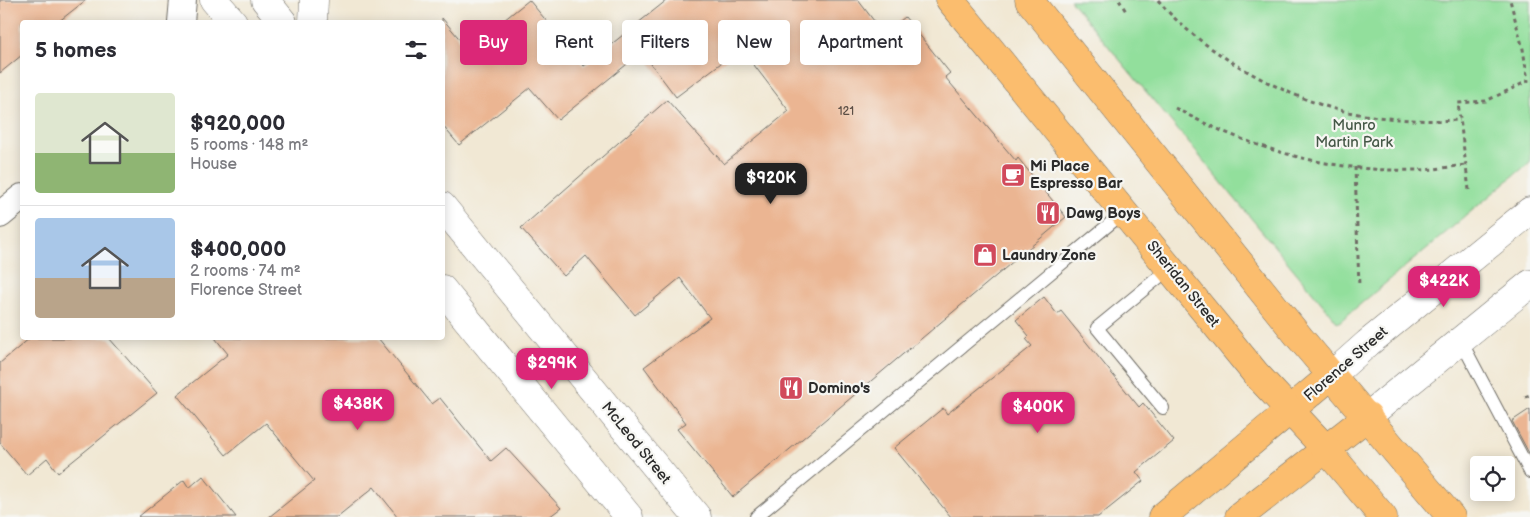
<!DOCTYPE html>
<meta charset="utf-8">
<style>
body{margin:0;font-family:"Balsamiq Sans",sans-serif;background:#f2f2f3;color:#2b2b33;height:100vh;display:flex;flex-direction:column;font-size:19px;white-space:nowrap}
*{box-sizing:border-box;margin:0}
p{font-size:16px;color:#7c7c81}
.icon{flex:none;width:28px;height:28px;fill:none;stroke:currentColor;stroke-width:2;stroke-linecap:round;stroke-linejoin:round}
.map{position:relative;flex:1;overflow:hidden}
.side{position:absolute;left:20px;top:20px;width:425px;height:320px;display:flex;flex-direction:column;background:#fff;border-radius:5px;box-shadow:0 2px 12px #0003}
.side>*{flex:none}
.hud{position:absolute;left:460px;top:20px;width:475px;height:45px;display:flex;gap:10px}
.buttons{position:absolute;left:1470px;top:456px;display:grid;gap:10px}
.buttons a{display:grid;place-items:center;width:45px;height:45px;border-radius:5px;background:#fff;box-shadow:0 2px 12px #0003;font-size:25px}
.price{position:absolute;translate:-50% -42px;padding:0 11px;border-radius:10px;background:#db2777;color:#fff;font-size:16px;line-height:32px;filter:drop-shadow(0 1px 2px #0008)}
.price::after{content:'';position:absolute;left:50%;top:30px;width:15px;height:11px;margin-left:-8px;background:inherit;clip-path:polygon(0 0,100% 0,50% 100%)}
.price.selected{background:#222;color:#fff}
ul{padding:0;list-style:none}
li{display:flex;align-items:center;gap:15px;height:125px;padding:0 15px}
li+li{border-top:1px solid #e1e1e2}
li span{display:grid;place-items:center;flex:none;width:140px;height:100px;border-radius:5px;color:#555}
li>.icon{margin-inline-start:auto}
span .icon{width:60px;height:60px;fill:#fffc;stroke-width:1}
li b{font-size:21px}
h2{display:flex;justify-content:space-between;align-items:center;height:60px;padding:0 15px;font-size:21px}
.tag{padding:0 18px;border-radius:5px;background:#fff;box-shadow:0 2px 12px #0003;font-size:18px;line-height:45px}
.tag.selected{background:#db2777;color:#fff}
.map>svg:first-child{display:block}
.green{fill:#92df9c;stroke:#5e8564}
.building{fill:#ebb592}
.lines{fill:none;stroke-linecap:round;stroke-linejoin:round}
.service-casing{stroke:#706d66;stroke-width:14}
.minor-casing{stroke:#706d66;stroke-width:28}
.tertiary-casing{stroke:#706d66;stroke-width:29}
.primary-casing{stroke:#706d66;stroke-width:29}
.trunk-casing{stroke:#706d66;stroke-width:29}
.path{stroke:#706d66;stroke-width:3;stroke-dasharray:4 4;stroke-linecap:butt}
.service{stroke:#fff;stroke-width:12}
.minor{stroke:#fff;stroke-width:26}
.tertiary{stroke:#fff;stroke-width:28}
.primary{stroke:#fbbd6e;stroke-width:28}
.trunk{stroke:#fbbd6e;stroke-width:28}
.labels{text-anchor:middle;dominant-baseline:central;stroke-width:4.5;stroke-linejoin:round;paint-order:stroke}
.number-label{font-size:12px;fill:#5b4e45}
.park-label{font-size:15px;fill:#455847;stroke:#f6f6f2}
.poi-label{font-size:15px;font-weight:bold;fill:#2b2b2b;stroke:#f6f6f2;text-anchor:start}
.street-label{font-size:15px;fill:#2b2b2b;stroke:#f6f6f2}
</style>
<div class="map">
<svg width="1530" height="517" viewBox="0 0 1530 517">
<rect width="100%" height="100%" fill="#f6f6f2"/>
<filter id="ink" filterUnits="userSpaceOnUse"><feTurbulence type="fractalNoise" baseFrequency=".02" numOctaves="2"/><feDisplacementMap in="SourceGraphic" scale="10" xChannelSelector="R" yChannelSelector="G"/><feConvolveMatrix kernelMatrix="1 2 1 2 8 2 1 2 1" color-interpolation-filters="sRGB"/></filter>
<filter id="wash" filterUnits="userSpaceOnUse"><feTurbulence type="fractalNoise" baseFrequency=".0096" numOctaves="4" result="noise"/><feDisplacementMap in="SourceGraphic" scale="20" xChannelSelector="R" yChannelSelector="G"/><feGaussianBlur stdDeviation="1.12" result="paint"/><feColorMatrix in="noise" values="0 0 0 0 0 0 0 0 0 0 0 0 0 0 0 0 0 1.4 0 .05"/><feComposite in="paint" operator="in"/></filter>
<g filter="url(#wash)">
<rect width="100%" height="100%" fill="#f1e8d4"/>
<!-- green -->
<polygon class="green" points="1070,0 1530,0 1530,162 1338,323"/>
<g id="blocks">
<!-- building -->
<g class="building">
<polygon points="0,0 86,0 58,22 22,22 22,55 0,73"/>
<polygon points="529,0 584,66 667,0 858,0 884,34 905,17 950,73 945,77 1016,161 1018,158 1066,217 733,497 677,429 686,423 644,367 710,318 680,278 635,315 586,256 564,276 521,228 667,100 724,164 789,111 741,48 676,97 642,52 558,120 530,88 459,145 442,125 442,18 468,49"/>
<polygon points="1044,297 1057,314 1061,311 1139,407 1143,403 1174,441 1136,472 1143,481 1098,517 951,517 894,448 943,408 947,414 1032,346 1026,339 1029,336 1016,320"/>
<polygon points="30,338 109,338 157,393 58,473 47,458 27,475 0,443 0,363"/>
<polygon points="215,338 378,338 432,404 440,398 491,461 506,448 561,508 549,517 398,517 374,487 337,517 269,517 314,481 266,423 226,455 177,395 228,354"/>
<polygon points="1530,409 1530,455 1512,421"/>
<polygon points="203,476 236,517 138,517 184,480 189,488"/>
</g>
</g>
</g>
<g filter="url(#ink)">
<use href="#blocks" fill-opacity="0" stroke="#706d66" stroke-width="1"/>
<g class="lines">
<defs>
<g id="service">
<polyline points="1461,341 1530,472"/>
<polyline points="1163,408 1097,328 1170,268"/>
<polyline points="756,517 1124,212"/>
</g>
<g id="minor">
<polyline points="181,22 183,0"/>
<polyline points="0,215 22,197"/>
</g>
<g id="tertiary">
<polyline points="214,0 233,22"/>
<polyline points="265,0 283,22"/>
<polyline points="313,22 314,0"/>
<polyline points="442,206 697,517"/>
<polyline points="442,289 629,517"/>
<polyline points="1332,375 1368,343 1530,211"/>
<polyline points="1368,416 1530,284"/>
</g>
<g id="primary">
<polyline points="1162,517 1332,375"/>
<polyline points="1239,517 1368,416"/>
</g>
<g id="trunk">
<polyline points="950,0 1256,374 1325,448 1383,517"/>
<polyline points="1029,0 1300,338 1451,517"/>
</g>
</defs>
<!-- service casing -->
<use href="#service" class="service-casing"/>
<!-- minor casing -->
<use href="#minor" class="minor-casing"/>
<!-- tertiary casing -->
<use href="#tertiary" class="tertiary-casing"/>
<!-- primary casing -->
<use href="#primary" class="primary-casing"/>
<!-- trunk casing -->
<use href="#trunk" class="trunk-casing"/>
<!-- path -->
<g class="path">
<polyline points="1119,0 1127,13"/>
<path d="M1158 0C1196 48 1280 95 1339 110 1378 119 1420 122 1460 120"/>
<path d="M1175 108C1248 148 1332 173 1416 170 1432 170 1449 167 1465 165"/>
<polyline points="1355,167 1359,287"/>
<polyline points="1469,190 1458,103 1486,101 1528,81 1523,49 1510,0"/>
<polyline points="1525,397 1530,395"/>
</g>
<!-- service -->
<use href="#service" class="service"/>
<!-- minor -->
<use href="#minor" class="minor"/>
<!-- tertiary -->
<use href="#tertiary" class="tertiary"/>
<!-- primary -->
<use href="#primary" class="primary"/>
<!-- trunk -->
<use href="#trunk" class="trunk"/>
</g>
</g>
<!-- icons -->
<defs>
<symbol id="cafe-square" viewBox="-11 -11 22 22"><rect x="-9" y="-9" width="18" height="18" rx="4" fill="#d1495b" stroke="#f6f6f2"/><path d="M-5.5-4.5H6V0H3Q3 3.5 0 3.5H-2.5Q-5.5 3.5-5.5 0ZM3-3.2v2h1.7v-2ZM-6 4.5H4V6H-6Z" fill="#fff"/></symbol>
<symbol id="restaurant-square" viewBox="-11 -11 22 22"><rect x="-9" y="-9" width="18" height="18" rx="4" fill="#d1495b" stroke="#f6f6f2"/><path d="M-5-6h1v4h1v-4h1v4h1v-4h1v5L-1.5 .5V6h-2V.5L-5-1ZM5-6V6H3V1.5H1.5Q1.5-4 5-6Z" fill="#fff"/></symbol>
<symbol id="shop-square" viewBox="-11 -11 22 22"><rect x="-9" y="-9" width="18" height="18" rx="4" fill="#d1495b" stroke="#f6f6f2"/><path d="M-5-2.5h2.3a2.7 3.5 0 0 1 5.4 0H5L5.5 6h-11ZM-1.5-2.5h3a1.5 2.3 0 0 0-3 0Z" fill="#fff"/></symbol>
</defs>
<g fill-rule="evenodd">
<use href="#cafe-square" x="999" y="161" width="28" height="28"/>
<use href="#restaurant-square" x="1034" y="199" width="28" height="28"/>
<use href="#shop-square" x="971" y="241" width="28" height="28"/>
<use href="#restaurant-square" x="777" y="374" width="28" height="28"/>
</g>
<g class="labels">
<!-- number labels -->
<g class="number-label">
<text x="846" y="111">121</text>
</g>
<!-- park labels -->
<g class="park-label">
<text x="1354" y="125">Munro<tspan x="1354" dy="17">Martin Park</tspan></text>
</g>
<!-- poi labels -->
<g class="poi-label">
<text x="1030" y="166">Mi Place<tspan x="1030" dy="17">Espresso Bar</tspan></text>
<text x="1066" y="213">Dawg Boys</text>
<text x="1002" y="255">Laundry Zone</text>
<text x="808" y="388">Domino's</text>
</g>
<!-- street labels -->
<g class="street-label">
<text transform="translate(1183 284) rotate(51)">Sheridan Street</text>
<text transform="translate(1346 364) rotate(-41)">Florence Street</text>
<text transform="translate(636 443) rotate(51)">McLeod Street</text>
</g>
</g>
</svg>
<div class="buttons">
<a><svg class="icon" aria-label="locate" viewBox="0 0 24 24"><circle cx="12" cy="12" r="6"/><path d="M12 2v4M12 18v4M2 12h4M18 12h4"/></svg></a>
</div>
<b class="price selected" style="left:771px;top:205px">$920K</b>
<b class="price" style="left:1444px;top:308px">$422K</b>
<b class="price" style="left:552px;top:390px">$299K</b>
<b class="price" style="left:358px;top:431px">$438K</b>
<b class="price" style="left:1038px;top:434px">$400K</b>
<div class="hud">
<a class="tag selected">Buy</a>
<a class="tag">Rent</a>
<a class="tag">Filters</a>
<a class="tag">New</a>
<a class="tag">Apartment</a>
</div>
<section class="side">
<h2>5 homes<svg class="icon" aria-label="filters" viewBox="0 0 24 24"><path d="M4 7h16M4 17h16"/><circle cx="9" cy="7" r="2"/><circle cx="15" cy="17" r="2"/></svg></h2>
<ul>
<li><span style="background:linear-gradient(#dfe7d0 60%,#8fb573 0)"><svg class="icon" aria-label="home" viewBox="0 0 24 24"><path d="M3 11l9-7 9 7M6 9v11h12V9"/></svg></span><div><b>$920,000</b><p>5 rooms · 148 m²</p><p>House</p></div></li>
<li><span style="background:linear-gradient(#a9c7e8 60%,#b9a48a 0)"><svg class="icon" aria-label="home" viewBox="0 0 24 24"><path d="M3 11l9-7 9 7M6 9v11h12V9"/></svg></span><div><b>$400,000</b><p>2 rooms · 74 m²</p><p>Florence Street</p></div></li>
</ul>
</section>
</div>
